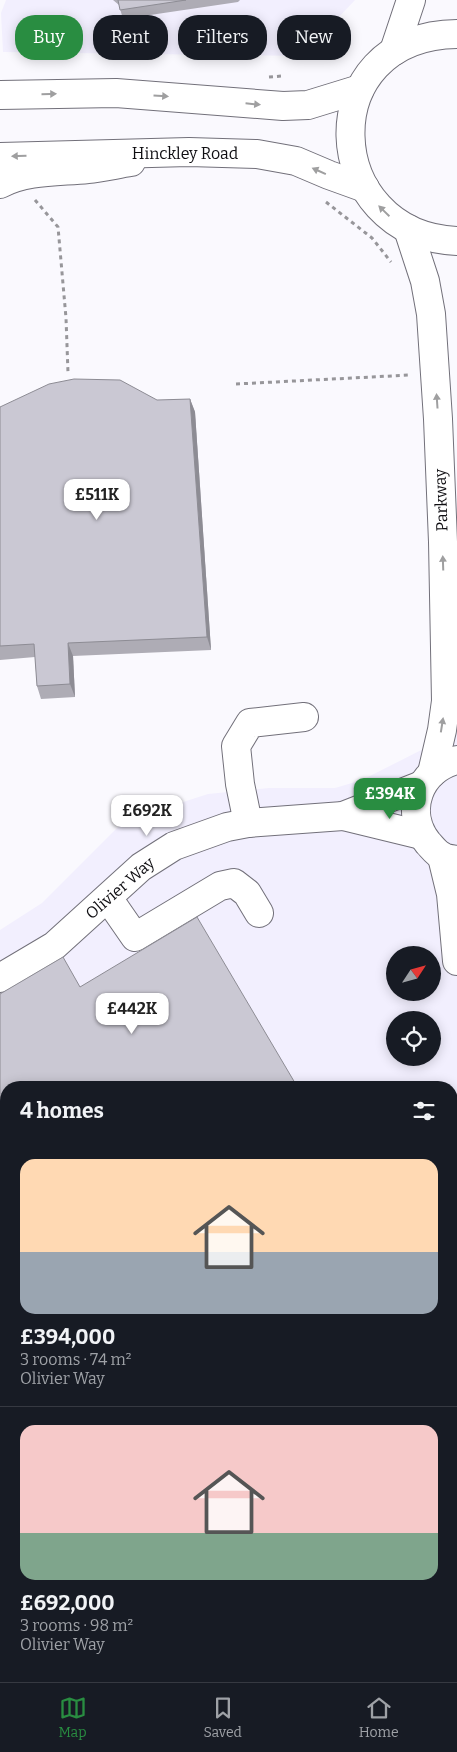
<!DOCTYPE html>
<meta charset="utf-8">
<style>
body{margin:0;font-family:Bitter,serif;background:#242831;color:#f1f3f6;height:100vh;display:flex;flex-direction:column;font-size:19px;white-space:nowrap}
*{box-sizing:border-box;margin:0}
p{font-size:16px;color:#9ea1a6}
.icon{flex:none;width:28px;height:28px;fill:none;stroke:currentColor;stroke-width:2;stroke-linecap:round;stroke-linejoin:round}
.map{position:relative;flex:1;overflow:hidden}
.sheet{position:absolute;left:0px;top:1081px;width:458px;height:601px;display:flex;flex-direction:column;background:#171b24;border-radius:20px 20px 0 0;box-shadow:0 2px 12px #0003}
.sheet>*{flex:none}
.banner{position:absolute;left:15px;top:15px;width:428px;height:45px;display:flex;gap:10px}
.needle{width:32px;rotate:54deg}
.fabs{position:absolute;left:386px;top:946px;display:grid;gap:10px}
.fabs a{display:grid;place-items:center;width:55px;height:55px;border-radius:50%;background:#171b24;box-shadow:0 2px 12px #0003;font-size:25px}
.price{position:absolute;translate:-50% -42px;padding:0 11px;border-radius:10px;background:#fff;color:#222;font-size:16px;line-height:32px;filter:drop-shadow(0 1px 2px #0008)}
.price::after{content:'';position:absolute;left:50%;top:30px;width:15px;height:11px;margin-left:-8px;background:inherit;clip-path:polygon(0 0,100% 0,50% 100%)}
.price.current{background:#298d41;color:#fff}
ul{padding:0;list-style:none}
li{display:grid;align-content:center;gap:10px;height:265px;padding:0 20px}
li+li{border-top:1px solid #363941}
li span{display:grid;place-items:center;height:155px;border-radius:15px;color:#555}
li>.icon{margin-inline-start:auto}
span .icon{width:90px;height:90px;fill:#fffc;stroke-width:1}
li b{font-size:21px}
h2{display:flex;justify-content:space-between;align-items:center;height:60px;padding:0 20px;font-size:21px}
.pill{padding:0 18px;border-radius:20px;background:#171b24;box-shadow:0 2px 12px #0003;font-size:18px;line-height:45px}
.pill.current{background:#298d41;color:#fff}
.menu{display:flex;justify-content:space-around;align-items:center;height:70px;border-top:1px solid #363941;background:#171b24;font-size:14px;color:#9ea1a6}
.menu a{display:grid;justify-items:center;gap:2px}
.menu .current{color:#298d41}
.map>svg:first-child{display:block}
.built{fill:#f2effe;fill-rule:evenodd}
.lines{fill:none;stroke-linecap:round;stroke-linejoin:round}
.minor-casing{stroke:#72707a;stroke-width:30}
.highway-casing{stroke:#72707a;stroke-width:30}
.path{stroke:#97969a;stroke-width:3;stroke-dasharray:4 4;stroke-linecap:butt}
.minor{stroke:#fff;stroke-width:28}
.highway{stroke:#fff;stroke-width:28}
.wall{fill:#aeacb5}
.shaded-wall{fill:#8d8c94}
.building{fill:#cac8d3;stroke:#8d8c94}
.oneway{fill:#9f9fa0}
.labels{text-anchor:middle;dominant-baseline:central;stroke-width:4.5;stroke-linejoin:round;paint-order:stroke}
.street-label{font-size:16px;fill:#0f0e12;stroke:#fff}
</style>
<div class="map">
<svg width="457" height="1682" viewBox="0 0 457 1682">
<rect width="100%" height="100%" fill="#faf9fe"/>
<!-- built -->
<g class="built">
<polygon points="6,0 355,0 302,56 3,52 1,13"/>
<path d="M457 732V1682H0V930L42 903 124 821 208 794 269 788H335L362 780ZM395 955H432V992H395ZM395 1020H432V1058H395ZM6 1088H451V1676H6Z"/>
</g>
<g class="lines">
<defs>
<g id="minor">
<polyline points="394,51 411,0"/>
<path d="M0 184C27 170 58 172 88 169 102 168 117 164 131 162"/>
<polyline points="408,229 425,281 431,314 438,419 443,542 446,701 442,730 432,773"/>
<path d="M457 760C419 769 403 812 428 843 432 847 436 853 442 856 446 859 452 859 457 860"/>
<polyline points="343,816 421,835"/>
<polyline points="248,823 240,784 236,746 250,723 304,717"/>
<polyline points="442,857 451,894 457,961"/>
<polyline points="108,898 135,937 220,886 234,883 247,893 259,913"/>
<polyline points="0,978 54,946 141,867 174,846 227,827 248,823 343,816 422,785"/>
<polyline points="451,1436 457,1445"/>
<polyline points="451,1543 457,1539"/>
<polyline points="451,1591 457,1599"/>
<polyline points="451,1636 457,1633"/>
<polyline points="242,1676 246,1682"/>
<polyline points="90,1682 100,1676"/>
<polyline points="375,1682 385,1676"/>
</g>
<g id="highway">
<path d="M457 34C310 36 320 235 457 241"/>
<polyline points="0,95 116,93 283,106 308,105 360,89"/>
<polyline points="0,157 189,152 257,154 296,161 329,175 365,188"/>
</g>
</defs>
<!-- minor casing -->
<use href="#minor" class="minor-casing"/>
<!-- highway casing -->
<use href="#highway" class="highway-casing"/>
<!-- path -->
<g class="path">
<polyline points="269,77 282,76"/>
<polyline points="35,200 58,227 66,318 68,373"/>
<polyline points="326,202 372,238 391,262"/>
<polyline points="236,384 410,375"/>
</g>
<!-- minor -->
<use href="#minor" class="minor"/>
<!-- highway -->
<use href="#highway" class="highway"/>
</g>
<!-- wall -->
<g class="wall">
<polygon points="113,0 240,0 238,2 123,19 119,5"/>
<polygon points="190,399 195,412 211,650 73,656 75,697 41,699 37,686 35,657 0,660 0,407"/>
<polygon points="0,994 6,1088 6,1379 0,1383"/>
<polygon points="6,1392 6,1662 0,1665 0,1396"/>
</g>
<!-- shaded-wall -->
<g class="shaded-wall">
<polygon points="190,399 195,412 211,650 207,637"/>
<polygon points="68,643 73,656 75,697 70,684"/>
</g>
<!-- building -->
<g class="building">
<polygon points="118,0 186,0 120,10"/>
<polygon points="74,379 120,380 157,400 190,399 207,637 68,643 70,684 37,686 34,644 0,646 0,407 49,384"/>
<polygon points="197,917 298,1088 6,1088 6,1364 0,1368 0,994 63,957 80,987"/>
<polygon points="6,1392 6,1646 0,1650 0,1396"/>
</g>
<!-- one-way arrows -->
<defs><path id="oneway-solid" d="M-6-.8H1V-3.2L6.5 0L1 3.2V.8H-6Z" transform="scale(1.25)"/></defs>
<g class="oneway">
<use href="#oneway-solid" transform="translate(49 94) rotate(-1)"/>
<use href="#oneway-solid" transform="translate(161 96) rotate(4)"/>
<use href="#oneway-solid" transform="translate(253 104) rotate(6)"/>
<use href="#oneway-solid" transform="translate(19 156) rotate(178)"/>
<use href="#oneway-solid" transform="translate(319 171) rotate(-156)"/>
<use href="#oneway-solid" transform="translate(384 211) rotate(-136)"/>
<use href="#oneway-solid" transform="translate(437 401) rotate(-94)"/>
<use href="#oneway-solid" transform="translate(443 563) rotate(-92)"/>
<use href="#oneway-solid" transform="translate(442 725) rotate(-81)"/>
</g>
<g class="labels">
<!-- street labels -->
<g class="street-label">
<text x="185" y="153">Hinckley Road</text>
<text transform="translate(441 500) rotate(-92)">Parkway</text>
<text transform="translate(120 888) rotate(-41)">Olivier Way</text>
</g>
</g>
</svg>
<div class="fabs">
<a><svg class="needle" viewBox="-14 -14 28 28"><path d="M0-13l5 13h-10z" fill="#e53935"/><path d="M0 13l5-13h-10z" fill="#9ea1a6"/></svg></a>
<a><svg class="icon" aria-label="locate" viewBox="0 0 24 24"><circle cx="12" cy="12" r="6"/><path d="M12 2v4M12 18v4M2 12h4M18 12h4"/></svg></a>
</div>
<b class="price" style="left:97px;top:521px">£511K</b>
<b class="price current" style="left:390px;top:820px">£394K</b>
<b class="price" style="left:147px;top:837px">£692K</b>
<b class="price" style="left:132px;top:1035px">£442K</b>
<div class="banner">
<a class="pill current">Buy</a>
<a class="pill">Rent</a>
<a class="pill">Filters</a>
<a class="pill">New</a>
</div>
<section class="sheet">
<h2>4 homes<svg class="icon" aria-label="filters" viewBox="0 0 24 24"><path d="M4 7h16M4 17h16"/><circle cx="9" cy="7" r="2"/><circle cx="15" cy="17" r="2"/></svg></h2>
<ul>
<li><span style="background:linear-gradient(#ffd9b3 60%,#9aa5b1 0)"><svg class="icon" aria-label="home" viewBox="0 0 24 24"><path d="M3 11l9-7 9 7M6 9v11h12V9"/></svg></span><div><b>£394,000</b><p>3 rooms · 74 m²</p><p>Olivier Way</p></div></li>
<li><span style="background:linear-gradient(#f6c9c9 70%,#7fa58c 0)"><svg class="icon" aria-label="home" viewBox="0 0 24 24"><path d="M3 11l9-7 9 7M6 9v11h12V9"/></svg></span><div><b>£692,000</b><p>3 rooms · 98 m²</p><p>Olivier Way</p></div></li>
</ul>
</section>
</div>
<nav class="menu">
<a class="current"><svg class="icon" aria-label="map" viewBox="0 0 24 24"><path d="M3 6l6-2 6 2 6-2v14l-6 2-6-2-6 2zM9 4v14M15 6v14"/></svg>Map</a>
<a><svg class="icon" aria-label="saved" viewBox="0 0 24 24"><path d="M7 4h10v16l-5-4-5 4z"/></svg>Saved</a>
<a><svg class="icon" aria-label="home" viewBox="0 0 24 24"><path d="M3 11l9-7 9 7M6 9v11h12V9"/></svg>Home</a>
</nav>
